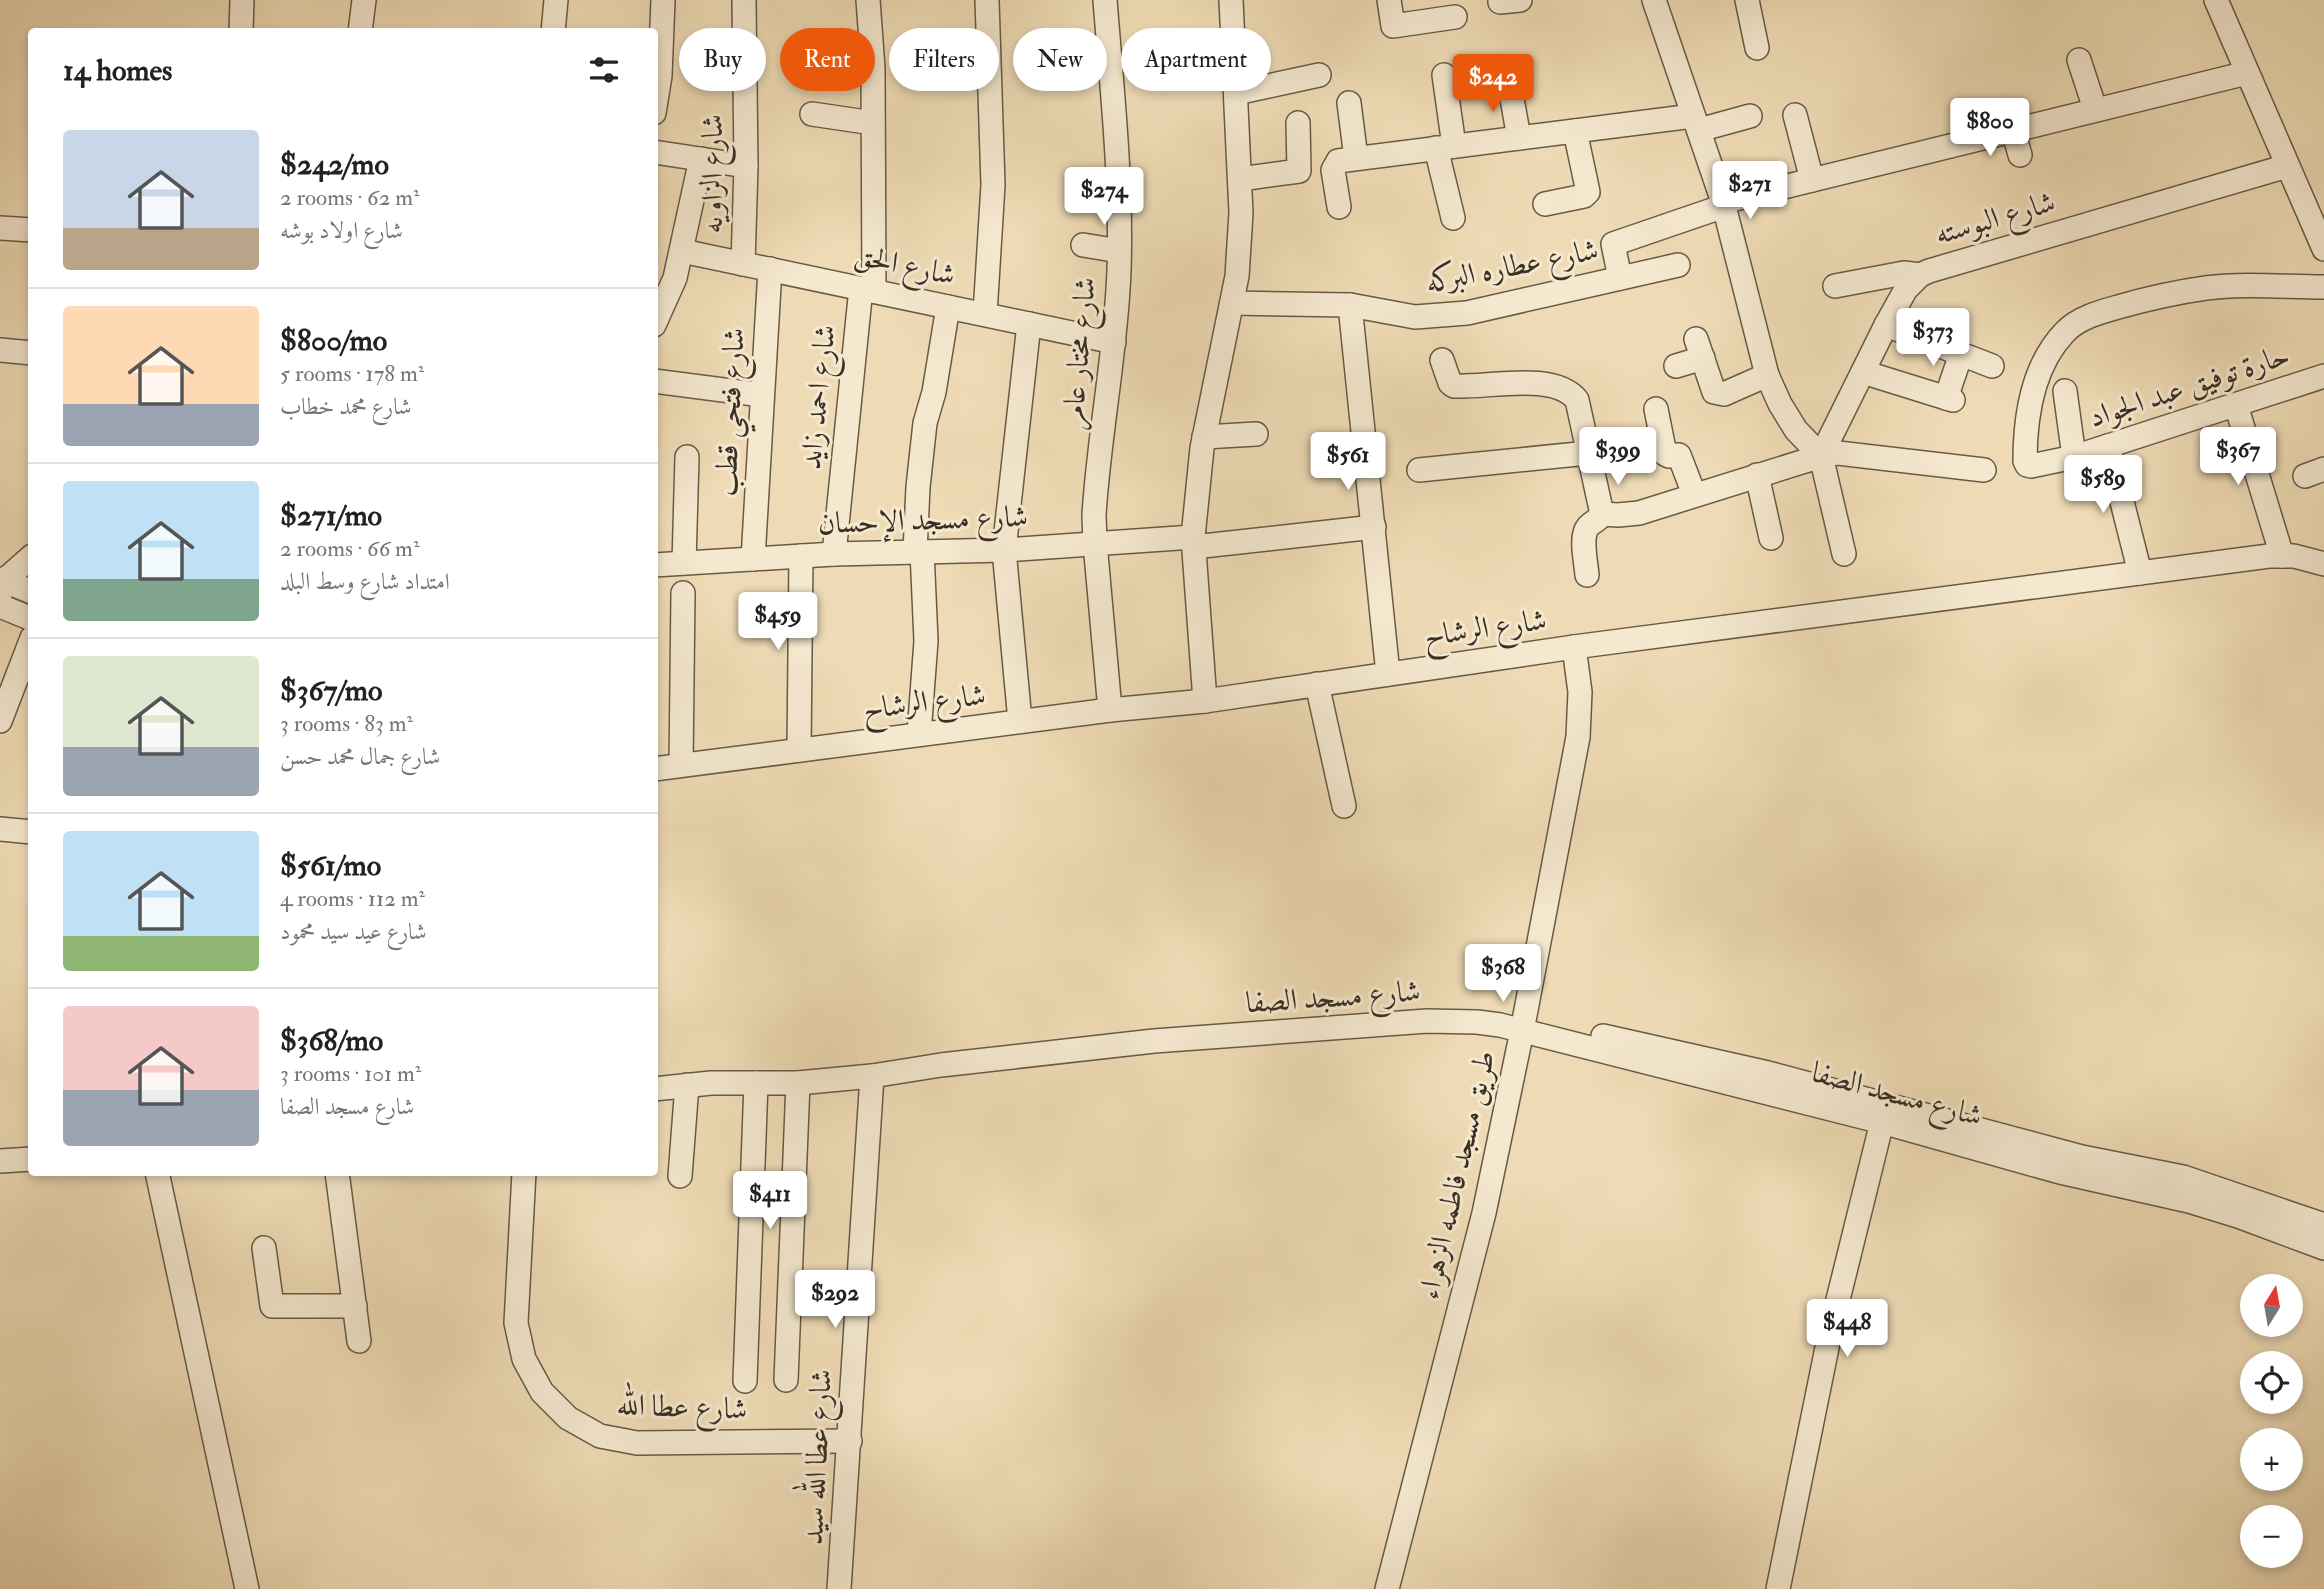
<!DOCTYPE html>
<meta charset="utf-8">
<style>
body{margin:0;font-family:"IM FELL Double Pica",Amiri,serif;background:#f2f2f2;color:#222;height:100vh;display:flex;flex-direction:column;font-size:26px;white-space:nowrap}
*{box-sizing:border-box;margin:0}
p{font-size:23px;color:#767676}
.icon{flex:none;width:38px;height:38px;fill:none;stroke:currentColor;stroke-width:2;stroke-linecap:round;stroke-linejoin:round}
.map{position:relative;flex:1;overflow:hidden}
.panel{position:absolute;left:28px;top:28px;width:630px;height:1148px;display:flex;flex-direction:column;background:#fff;border-radius:7px;box-shadow:0 4px 10px #0003}
.panel>*{flex:none}
.top-card{position:absolute;left:679px;top:28px;width:665px;height:63px;display:flex;gap:14px}
.needle{width:46px;rotate:11deg}
.fabs{position:absolute;left:2240px;top:1274px;display:grid;gap:14px}
.fabs a{display:grid;place-items:center;width:63px;height:63px;border-radius:50%;background:#fff;box-shadow:0 4px 10px #0003;font-size:35px}
.price{position:absolute;translate:-50% -60px;padding:0 16px;border-radius:7px;background:#fff;color:#222;font-size:23px;line-height:46px;filter:drop-shadow(0 2px 4px #0008)}
.price::after{content:'';position:absolute;left:50%;top:42px;width:21px;height:16px;margin-left:-10px;background:inherit;clip-path:polygon(0 0,100% 0,50% 100%)}
.price.selected{background:#ea580c;color:#fff}
ul{padding:0;list-style:none}
li{display:flex;align-items:center;gap:21px;height:175px;padding:0 35px}
li+li{border-top:2px solid #e0e0e0}
li span{display:grid;place-items:center;flex:none;width:196px;height:140px;border-radius:7px;color:#555}
li>.icon{margin-inline-start:auto}
span .icon{width:84px;height:84px;fill:#fffc;stroke-width:1}
li b{font-size:30px}
h2{display:flex;justify-content:space-between;align-items:center;height:84px;padding:0 35px;font-size:30px}
.pill{padding:0 24px;border-radius:32px;background:#fff;box-shadow:0 4px 10px #0003;font-size:24px;line-height:63px}
.pill.selected{background:#ea580c;color:#fff}
.map>svg:first-child{display:block}
.lines{fill:none;stroke-linecap:round;stroke-linejoin:round}
.minor-casing{stroke:#675a48;stroke-width:26}
.minor{stroke:#f4e8cf;stroke-width:23}
.labels{text-anchor:middle;dominant-baseline:central;stroke-width:6;stroke-linejoin:round;paint-order:stroke}
.street-label{font-size:30px;fill:#3a2f24;stroke:#f4e8cf}
</style>
<div class="map">
<svg width="2324" height="1589" viewBox="0 0 2324 1589">
<rect width="100%" height="100%" fill="#eedbb5"/>
<filter id="stains"><feTurbulence type="fractalNoise" baseFrequency=".00286" numOctaves="4"/><feColorMatrix values="0 0 0 0 .2 0 0 0 0 .09 0 0 0 0 .02 0 0 0 .5 -.17"/></filter>
<radialGradient id="worn" r=".72"><stop offset=".6" stop-color="#630" stop-opacity="0"/><stop offset="1" stop-color="#630" stop-opacity=".3"/></radialGradient>
<g class="lines">
<defs>
<g id="minor">
<polyline points="868,0 873,68 874,291"/>
<path d="M1105 0C1112 90 1122 181 1119 271 1116 353 1099 434 1094 515L1095 543 1110 710"/>
<polyline points="1389,0 1393,26 1455,17"/>
<polyline points="1654,0 1723,202 1767,375 1780,404 1796,430 1821,456"/>
<polyline points="1747,0 1757,48"/>
<polyline points="2216,0 2324,249"/>
<polyline points="1500,2 1520,0"/>
<polyline points="241,32 242,0"/>
<polyline points="360,32 364,0"/>
<polyline points="553,32 556,0"/>
<polyline points="2079,60 2095,109"/>
<polyline points="1444,75 1454,146"/>
<polyline points="1509,82 1519,138"/>
<polyline points="1236,93 1319,75"/>
<polyline points="1349,103 1356,158"/>
<polyline points="654,113 660,76 663,0"/>
<polyline points="812,114 873,123"/>
<polyline points="1795,115 1812,180"/>
<polyline points="1699,130 1750,116"/>
<polyline points="2013,130 2020,155"/>
<polyline points="1436,148 1453,218"/>
<polyline points="654,152 746,166"/>
<polyline points="1240,179 1299,171 1298,123"/>
<polyline points="1723,202 2247,73"/>
<polyline points="1545,204 1584,196 1588,192 1575,131"/>
<polyline points="1339,207 1333,170 1338,161 1693,116"/>
<polyline points="0,228 32,230"/>
<polyline points="1083,245 1119,251"/>
<polyline points="682,251 1114,342"/>
<polyline points="743,264 746,166 744,0"/>
<polyline points="1620,278 1613,244 1724,206"/>
<polyline points="1835,286 1904,273 1920,275"/>
<path d="M2324 287C2285 287 2245 283 2206 288 2177 292 2146 299 2118 307 2100 312 2078 318 2065 332 2033 365 2025 417 2025 461L2027 465 2031 466 2074 457 2324 376"/>
<polyline points="1232,303 1350,305 1415,317 1467,313 1678,265"/>
<polyline points="1350,305 1388,674"/>
<polyline points="985,314 993,185 987,0"/>
<polyline points="654,325 675,278 701,159"/>
<polyline points="1886,325 1992,366"/>
<polyline points="1696,339 1714,392 1724,394 1767,375"/>
<polyline points="0,350 32,353"/>
<path d="M1442 360 1450 383 1454 386C1487 388 1554 371 1577 400L1602 514C1598 522 1589 522 1586 530 1581 541 1586 563 1587 575"/>
<polyline points="1676,366 1703,358"/>
<polyline points="1863,372 1953,400"/>
<polyline points="654,381 762,395"/>
<polyline points="2065,391 2074,457"/>
<polyline points="1946,398 1961,354"/>
<polyline points="2236,405 2282,556"/>
<polyline points="1656,409 1665,454 1669,456 1679,455 1694,494"/>
<polyline points="1204,437 1256,434"/>
<polyline points="2108,446 2140,573"/>
<polyline points="1821,456 1886,325 1906,289 1920,275 1929,271 2287,166"/>
<polyline points="1821,456 1844,554"/>
<polyline points="1419,470 1588,453"/>
<polyline points="1757,475 1771,538"/>
<polyline points="2305,476 2324,469"/>
<polyline points="1602,514 1618,515 1639,513 1821,456 1838,453 1984,470"/>
<polyline points="1194,547 1374,527"/>
<polyline points="915,552 918,487 925,423 934,392 948,307"/>
<polyline points="834,554 861,288"/>
<polyline points="753,559 770,269"/>
<polyline points="684,563 687,457"/>
<polyline points="654,565 834,554 1004,550 1193,537"/>
<polyline points="0,579 32,592"/>
<polyline points="0,594 5,580 32,556"/>
<polyline points="0,606 32,619"/>
<polyline points="1317,684 1344,806"/>
<polyline points="1205,701 1193,537 1202,448 1237,276 1241,213 1231,0"/>
<polyline points="0,721 32,638"/>
<polyline points="1020,721 1004,550 1029,324"/>
<polyline points="919,734 926,641 922,551"/>
<polyline points="799,750 801,556"/>
<polyline points="681,765 683,593"/>
<polyline points="654,769 1110,710 1205,701 1574,647 2269,556 2294,556 2324,564"/>
<polyline points="0,829 32,832"/>
<polyline points="1603,1036 1768,1073 2082,1157 2183,1177 2324,1225"/>
<polyline points="654,1089 711,1083 798,1083 872,1076 941,1065 1154,1041 1427,1021 1477,1022 1500,1025 1882,1122 2060,1172 2189,1201 2238,1216 2324,1248"/>
<polyline points="0,1161 32,1159"/>
<polyline points="157,1172 247,1589"/>
<polyline points="337,1172 359,1341"/>
<polyline points="524,1172 516,1323 524,1359 542,1392 568,1418 600,1436 637,1443 850,1441"/>
<polyline points="680,1176 687,1085"/>
<polyline points="264,1248 272,1306 355,1306"/>
<polyline points="786,1380 798,1083"/>
<polyline points="745,1381 756,1083"/>
<polyline points="839,1589 872,1076"/>
<polyline points="1387,1589 1484,1213 1522,1031 1578,737 1580,692 1574,647"/>
<polyline points="1778,1589 1831,1328 1882,1122"/>
</g>
</defs>
<!-- minor casing -->
<use href="#minor" class="minor-casing"/>
<!-- minor -->
<use href="#minor" class="minor"/>
</g>
<g class="labels">
<!-- street labels -->
<g class="street-label">
<text transform="translate(712 174) rotate(-90)">شارع الزاويه</text>
<text transform="translate(1995 218) rotate(-16)">شارع البوسته</text>
<text transform="translate(905 265) rotate(12)">شارع الحق</text>
<text transform="translate(1512 266) rotate(-11)">شارع عطاره البركه</text>
<text transform="translate(1079 353) rotate(-85)">شارع مختار عامر</text>
<text transform="translate(2189 386) rotate(-18)">حارة توفيق عبد الجواد</text>
<text transform="translate(818 397) rotate(-84)">شارع احمد زايد</text>
<text transform="translate(730 412) rotate(-87)">شارع فتحي قطب</text>
<text transform="translate(923 520) rotate(-2)">شارع مسجد الإحسان</text>
<text transform="translate(1485 628) rotate(-8)">شارع الرشاح</text>
<text transform="translate(924 702) rotate(-7)">شارع الرشاح</text>
<text transform="translate(1333 997) rotate(-4)">شارع مسجد الصفا</text>
<text transform="translate(1897 1094) rotate(15)">شارع مسجد الصفا</text>
<text transform="translate(1457 1175) rotate(-77)">طريق مسجد فاطمه الزهراء</text>
<text transform="translate(682 1407) rotate(2)">شارع عطا الله</text>
<text transform="translate(817 1457) rotate(-87)">شارع عطا الله سيد</text>
</g>
</g>
<rect width="100%" height="100%" filter="url(#stains)"/>
<rect width="100%" height="100%" fill="url(#worn)"/>
</svg>
<div class="fabs">
<a><svg class="needle" viewBox="-14 -14 28 28"><path d="M0-13l5 13h-10z" fill="#e53935"/><path d="M0 13l5-13h-10z" fill="#767676"/></svg></a>
<a><svg class="icon" aria-label="locate" viewBox="0 0 24 24"><circle cx="12" cy="12" r="6"/><path d="M12 2v4M12 18v4M2 12h4M18 12h4"/></svg></a>
<a>+</a>
<a>−</a>
</div>
<b class="price selected" style="left:1493px;top:114px">$242</b>
<b class="price" style="left:1990px;top:158px">$800</b>
<b class="price" style="left:1750px;top:221px">$271</b>
<b class="price" style="left:1104px;top:227px">$274</b>
<b class="price" style="left:1933px;top:368px">$373</b>
<b class="price" style="left:1618px;top:487px">$399</b>
<b class="price" style="left:2238px;top:487px">$367</b>
<b class="price" style="left:1348px;top:492px">$561</b>
<b class="price" style="left:2103px;top:515px">$589</b>
<b class="price" style="left:778px;top:652px">$459</b>
<b class="price" style="left:1503px;top:1004px">$368</b>
<b class="price" style="left:770px;top:1231px">$411</b>
<b class="price" style="left:835px;top:1330px">$292</b>
<b class="price" style="left:1847px;top:1359px">$448</b>
<div class="top-card">
<a class="pill">Buy</a>
<a class="pill selected">Rent</a>
<a class="pill">Filters</a>
<a class="pill">New</a>
<a class="pill">Apartment</a>
</div>
<section class="panel">
<h2>14 homes<svg class="icon" aria-label="filters" viewBox="0 0 24 24"><path d="M4 7h16M4 17h16"/><circle cx="9" cy="7" r="2"/><circle cx="15" cy="17" r="2"/></svg></h2>
<ul>
<li><span style="background:linear-gradient(#c9d6e8 70%,#b9a48a 0)"><svg class="icon" aria-label="home" viewBox="0 0 24 24"><path d="M3 11l9-7 9 7M6 9v11h12V9"/></svg></span><div><b>$242/mo</b><p>2 rooms · 62 m²</p><p>شارع اولاد بوشه</p></div></li>
<li><span style="background:linear-gradient(#ffd9b3 70%,#9aa5b1 0)"><svg class="icon" aria-label="home" viewBox="0 0 24 24"><path d="M3 11l9-7 9 7M6 9v11h12V9"/></svg></span><div><b>$800/mo</b><p>5 rooms · 178 m²</p><p>شارع محمد خطاب</p></div></li>
<li><span style="background:linear-gradient(#bfe0f5 70%,#7fa58c 0)"><svg class="icon" aria-label="home" viewBox="0 0 24 24"><path d="M3 11l9-7 9 7M6 9v11h12V9"/></svg></span><div><b>$271/mo</b><p>2 rooms · 66 m²</p><p>امتداد شارع وسط البلد</p></div></li>
<li><span style="background:linear-gradient(#dfe7d0 65%,#9aa5b1 0)"><svg class="icon" aria-label="home" viewBox="0 0 24 24"><path d="M3 11l9-7 9 7M6 9v11h12V9"/></svg></span><div><b>$367/mo</b><p>3 rooms · 83 m²</p><p>شارع جمال محمد حسن</p></div></li>
<li><span style="background:linear-gradient(#bfe0f5 75%,#8fb573 0)"><svg class="icon" aria-label="home" viewBox="0 0 24 24"><path d="M3 11l9-7 9 7M6 9v11h12V9"/></svg></span><div><b>$561/mo</b><p>4 rooms · 112 m²</p><p>شارع عيد سيد محمود</p></div></li>
<li><span style="background:linear-gradient(#f6c9c9 60%,#9aa5b1 0)"><svg class="icon" aria-label="home" viewBox="0 0 24 24"><path d="M3 11l9-7 9 7M6 9v11h12V9"/></svg></span><div><b>$368/mo</b><p>3 rooms · 101 m²</p><p>شارع مسجد الصفا</p></div></li>
</ul>
</section>
</div>
